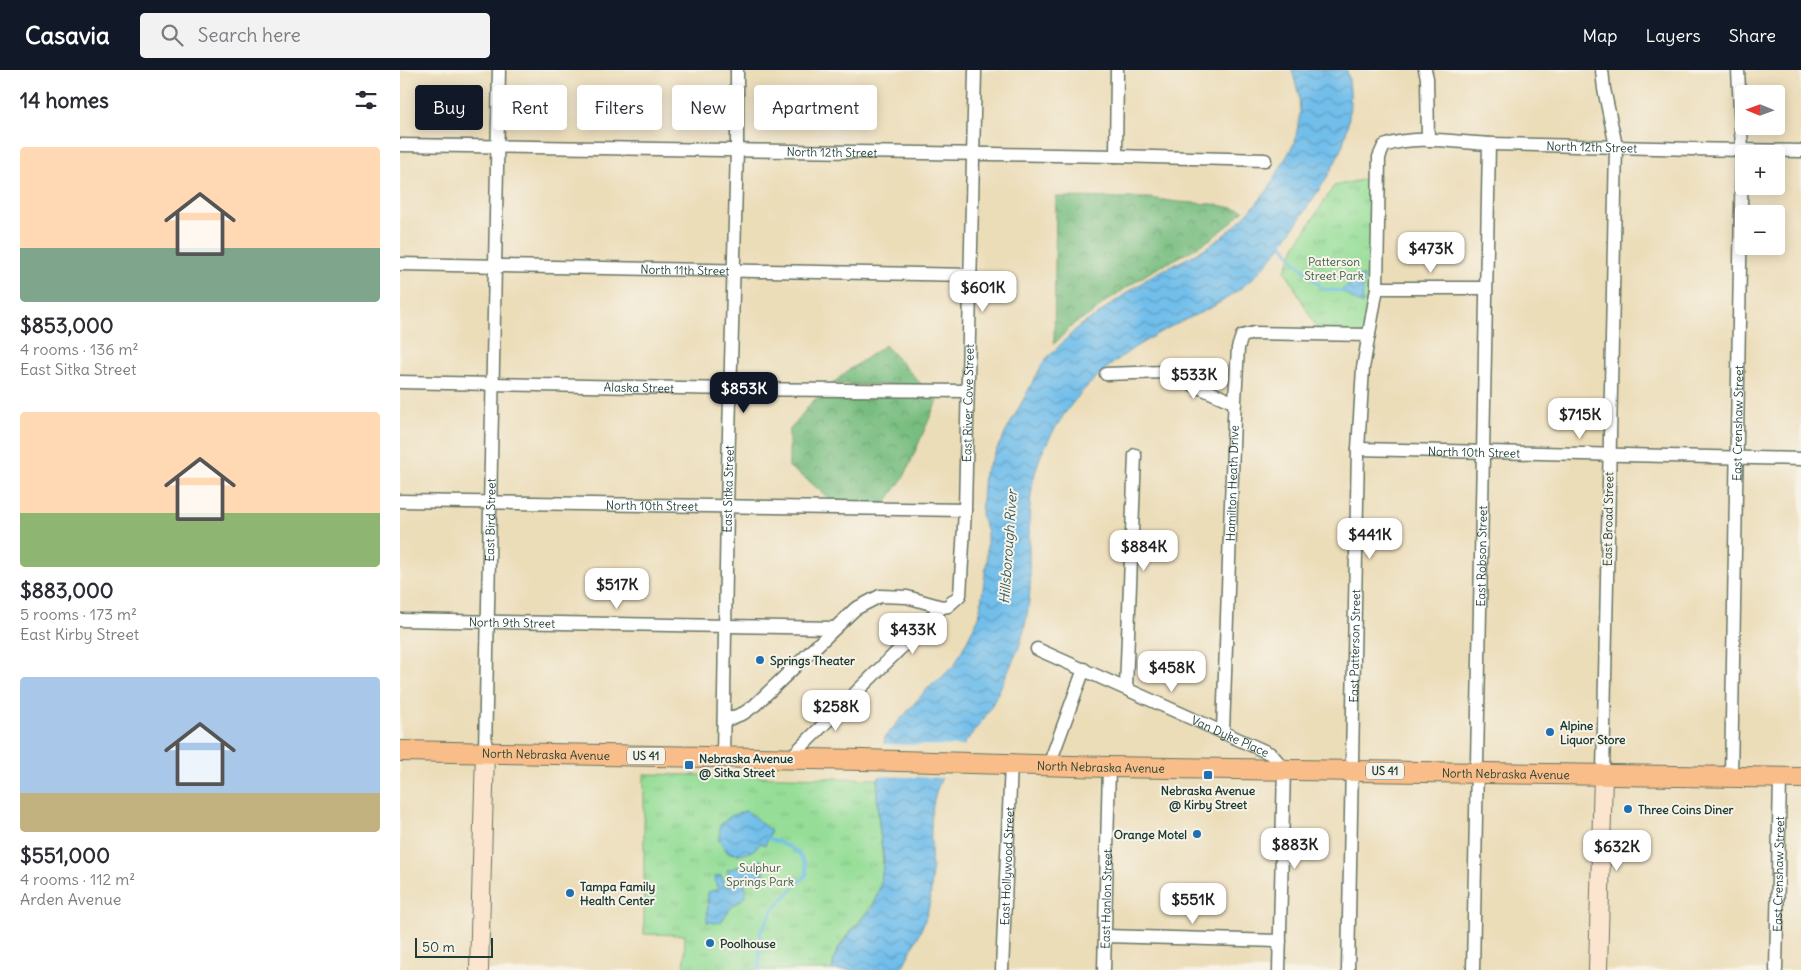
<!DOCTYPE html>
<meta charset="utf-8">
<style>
body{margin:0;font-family:Delius,sans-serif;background:#f2f2f3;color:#2b2b33;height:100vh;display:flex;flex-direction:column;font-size:19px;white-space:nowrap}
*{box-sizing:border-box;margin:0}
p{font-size:16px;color:#7c7c81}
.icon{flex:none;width:28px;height:28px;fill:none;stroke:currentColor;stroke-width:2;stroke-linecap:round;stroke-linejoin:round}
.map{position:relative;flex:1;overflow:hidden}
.side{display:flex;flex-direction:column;background:#fff;width:400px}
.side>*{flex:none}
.guide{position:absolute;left:15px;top:15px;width:475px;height:45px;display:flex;gap:10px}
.needle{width:32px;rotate:271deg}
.fabs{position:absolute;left:1335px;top:15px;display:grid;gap:10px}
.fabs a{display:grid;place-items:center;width:50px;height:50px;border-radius:5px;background:#fff;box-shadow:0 2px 12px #0003;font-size:25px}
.scale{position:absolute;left:15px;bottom:12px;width:78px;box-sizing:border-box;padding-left:5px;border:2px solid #1f3d34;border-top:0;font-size:14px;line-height:18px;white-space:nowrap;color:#1f3d34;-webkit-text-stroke:4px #f7f3e8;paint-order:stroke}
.price{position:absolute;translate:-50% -42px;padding:0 11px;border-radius:10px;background:#fff;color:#222;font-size:16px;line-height:32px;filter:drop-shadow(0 1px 2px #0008)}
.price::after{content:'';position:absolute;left:50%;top:30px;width:15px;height:11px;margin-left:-8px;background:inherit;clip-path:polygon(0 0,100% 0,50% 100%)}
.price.selected{background:#111827;color:#fff}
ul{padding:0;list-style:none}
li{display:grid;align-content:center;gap:10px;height:265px;padding:0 20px}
li span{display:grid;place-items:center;height:155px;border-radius:5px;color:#555}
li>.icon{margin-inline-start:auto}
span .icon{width:90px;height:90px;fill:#fffc;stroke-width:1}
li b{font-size:21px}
h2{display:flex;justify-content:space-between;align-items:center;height:60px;padding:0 20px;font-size:21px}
.chip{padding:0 18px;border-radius:5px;background:#fff;box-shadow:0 2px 12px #0003;font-size:18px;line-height:45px}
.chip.selected{background:#111827;color:#fff}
header{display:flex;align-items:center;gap:30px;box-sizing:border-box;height:70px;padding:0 25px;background:#111827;color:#fff}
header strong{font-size:24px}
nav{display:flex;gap:28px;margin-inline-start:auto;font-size:18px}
.search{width:350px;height:45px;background:#f2f2f3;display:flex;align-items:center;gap:12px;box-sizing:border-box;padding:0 18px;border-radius:5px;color:#7c7c81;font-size:19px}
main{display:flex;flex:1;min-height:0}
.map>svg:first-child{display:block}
.forest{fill:url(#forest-crowns);stroke:#4c7d5a}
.park{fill:url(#park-tufts);stroke:#5a8e66}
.water{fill:url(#water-waves);stroke:#487e90}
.pier{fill:#ecddb9}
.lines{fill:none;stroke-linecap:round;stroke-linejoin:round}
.stream{stroke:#71beeb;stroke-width:3}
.street-casing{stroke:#677563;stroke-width:15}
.secondary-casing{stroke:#677563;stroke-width:20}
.primary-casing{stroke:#677563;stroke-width:22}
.street{stroke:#fff;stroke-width:12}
.secondary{stroke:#fce5cf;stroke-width:18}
.primary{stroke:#f8bd88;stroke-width:20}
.poi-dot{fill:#1f6fb2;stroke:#f7f3e8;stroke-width:2}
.labels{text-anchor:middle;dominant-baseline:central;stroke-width:4;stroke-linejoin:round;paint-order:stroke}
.shield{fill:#f7f3e8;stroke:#60746a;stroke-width:1}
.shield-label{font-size:11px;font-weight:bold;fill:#1f3d34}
.street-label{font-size:12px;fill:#1f3d34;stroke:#f7f3e8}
.park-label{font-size:12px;fill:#375d48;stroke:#f7f3e8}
.poi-label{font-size:12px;font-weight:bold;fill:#1f3d34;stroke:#f7f3e8;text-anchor:start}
.water-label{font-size:14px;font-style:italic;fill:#345d62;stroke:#f7f3e8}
</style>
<header>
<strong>Casavia</strong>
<div class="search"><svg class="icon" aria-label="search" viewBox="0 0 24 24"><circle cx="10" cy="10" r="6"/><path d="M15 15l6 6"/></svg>Search here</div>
<nav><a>Map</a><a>Layers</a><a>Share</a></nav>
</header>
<main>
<section class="side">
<h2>14 homes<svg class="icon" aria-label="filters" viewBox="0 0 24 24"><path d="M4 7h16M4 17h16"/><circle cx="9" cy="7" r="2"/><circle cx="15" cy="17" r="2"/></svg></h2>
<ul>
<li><span style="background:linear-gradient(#ffd9b3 65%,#7fa58c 0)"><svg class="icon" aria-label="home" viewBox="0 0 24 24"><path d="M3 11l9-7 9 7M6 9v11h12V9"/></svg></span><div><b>$853,000</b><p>4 rooms · 136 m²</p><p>East Sitka Street</p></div></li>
<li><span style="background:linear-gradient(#ffd9b3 65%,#8fb573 0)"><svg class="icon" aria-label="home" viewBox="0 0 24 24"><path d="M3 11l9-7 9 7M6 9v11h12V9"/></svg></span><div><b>$883,000</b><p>5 rooms · 173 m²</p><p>East Kirby Street</p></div></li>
<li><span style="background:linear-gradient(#a9c7e8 75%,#c2b280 0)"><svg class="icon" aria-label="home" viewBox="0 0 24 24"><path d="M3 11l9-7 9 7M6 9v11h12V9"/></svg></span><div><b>$551,000</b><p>4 rooms · 112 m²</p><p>Arden Avenue</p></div></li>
</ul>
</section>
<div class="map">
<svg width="1401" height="900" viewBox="0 0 1401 900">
<defs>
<pattern id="forest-crowns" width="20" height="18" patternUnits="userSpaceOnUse" patternTransform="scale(1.25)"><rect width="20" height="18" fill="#78bd80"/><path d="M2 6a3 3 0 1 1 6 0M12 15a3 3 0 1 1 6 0" fill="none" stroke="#629b6a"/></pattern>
<pattern id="park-tufts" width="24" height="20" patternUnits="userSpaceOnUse" patternTransform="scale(1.25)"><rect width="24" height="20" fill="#96de98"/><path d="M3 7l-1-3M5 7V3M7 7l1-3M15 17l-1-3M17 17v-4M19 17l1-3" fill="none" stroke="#81bf84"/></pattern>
<pattern id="water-waves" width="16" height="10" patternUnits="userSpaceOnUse" patternTransform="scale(1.25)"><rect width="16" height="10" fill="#71beeb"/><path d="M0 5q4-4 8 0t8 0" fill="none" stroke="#5c9cbf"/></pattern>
</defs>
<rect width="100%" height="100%" fill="#f7f3e8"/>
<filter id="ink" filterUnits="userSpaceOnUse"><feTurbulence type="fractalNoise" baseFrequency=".02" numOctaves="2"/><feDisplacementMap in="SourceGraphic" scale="10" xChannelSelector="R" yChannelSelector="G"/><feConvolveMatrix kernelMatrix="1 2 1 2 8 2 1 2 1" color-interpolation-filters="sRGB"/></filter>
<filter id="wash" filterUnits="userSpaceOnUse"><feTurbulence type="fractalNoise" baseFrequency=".0096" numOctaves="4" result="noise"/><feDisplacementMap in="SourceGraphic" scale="20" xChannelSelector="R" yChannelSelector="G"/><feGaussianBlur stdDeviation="1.12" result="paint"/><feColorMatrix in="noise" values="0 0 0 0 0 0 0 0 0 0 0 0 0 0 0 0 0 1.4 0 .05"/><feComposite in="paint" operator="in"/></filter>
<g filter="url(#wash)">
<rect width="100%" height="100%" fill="#ecddb9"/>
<!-- forest -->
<g class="forest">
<polygon points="656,127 749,128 778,132 812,134 844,140 829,155 809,170 787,183 750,202 705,232 692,244 676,252 654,274"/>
<polygon points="485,275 522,315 432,314 446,302"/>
<polygon points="420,325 533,326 537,331 505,405 485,434 434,433 409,411 389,397 389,361 411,333"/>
</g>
<!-- park -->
<g class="park">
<polygon points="979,106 969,265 920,264 885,200 896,175 934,116"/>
<path d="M244 704 478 709C476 727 478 746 480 764 482 782 485 799 480 817 472 845 449 857 437 881 434 887 433 894 432 900H284L285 865 244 864Z"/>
</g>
<!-- water -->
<g class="water">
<path d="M892 0H947C953 23 950 52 943 74 934 98 920 119 906 139 885 171 865 202 833 224 814 238 792 246 772 256 731 277 696 302 668 339 657 354 646 373 639 390 628 420 629 455 629 486 629 497 631 507 630 518 629 536 626 554 621 571 619 579 614 587 611 595 602 613 595 632 584 648 569 669 549 690 539 714 523 753 537 796 529 836 525 856 510 882 501 900H432L436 883 446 868 472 838 480 817 484 790 480 763 477 721 485 667 527 619 541 608 555 594 579 547 587 490V462L581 444 584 403 644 291 680 255 695 247 708 236 753 205 790 187 812 174 833 158 856 134 867 121 895 72 900 43 899 26Z"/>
<polygon points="953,206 964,206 962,235 941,221 952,212"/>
<path d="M345 741C356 745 361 756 371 760L365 775 360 773C351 785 342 785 328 783L319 770 320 755 332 745Z"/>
<path d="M361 790 365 804 344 810C350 831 341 827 331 838 320 849 327 855 307 852L308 822 318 819 314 807 321 805 325 817 331 815 327 800Z"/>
</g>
<!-- pier -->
<polygon class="pier" points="481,674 565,676 546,708 475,706"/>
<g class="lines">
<!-- stream -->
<g class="stream">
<polyline points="881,172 893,189 923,219 941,221"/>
<path d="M359 900 360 863 375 837 407 804C405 780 387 776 368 768"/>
</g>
</g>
</g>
<g filter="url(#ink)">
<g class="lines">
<defs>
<g id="street">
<polyline points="1025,0 1027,8 1028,70"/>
<polyline points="1202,0 1204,19 1216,76 1203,704"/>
<path id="s1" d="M0 75 716 86 865 90"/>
<polyline points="716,86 717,0"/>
<path id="s2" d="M0 194 570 205"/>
<polyline points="977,218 1085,218"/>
<polyline points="706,304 764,302 835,333"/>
<path id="s3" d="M0 312 331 319 567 321"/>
<path id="s4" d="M958 379 1401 389"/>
<path id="s5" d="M0 431 565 440"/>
<path id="s6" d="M0 550 434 558"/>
<path id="s7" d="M637 579 871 684 884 699 879 900"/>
<polyline points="726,618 735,385"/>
<path id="s8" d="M324 651 344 643 355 635 455 539 480 526 507 527 542 537 548 536 560 525 565 440 575 0"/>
<path id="s9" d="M823 661 834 348 838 278 842 266 854 263 969 265"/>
<path id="s10" d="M85 682 99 0"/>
<path id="s11" d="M323 688 327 436 337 79V0"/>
<polyline points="389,689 542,537"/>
<polyline points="649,695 684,599"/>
<path id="s12" d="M1331 707 1342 80 1338 0"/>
<polyline points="705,866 880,871"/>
<path id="s13" d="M602 900 611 694"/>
<path id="s14" d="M704 900 709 697"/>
<path id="s15" d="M948 900 958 379 963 298 977 218 979 87 984 76C1018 64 1057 73 1093 74 1196 76 1298 80 1401 81"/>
<path id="s16" d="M1073 900 1089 74"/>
<path id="s17" d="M1376 900 1380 708"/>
</g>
<g id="secondary">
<polyline points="79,900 85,682"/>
<polyline points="1198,900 1203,704"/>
</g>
<g id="primary">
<path id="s18" d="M0 681 463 690 709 697 1401 708"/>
</g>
</defs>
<!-- street casing -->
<use href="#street" class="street-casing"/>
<!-- secondary casing -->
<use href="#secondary" class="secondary-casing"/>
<!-- primary casing -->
<use href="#primary" class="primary-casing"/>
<!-- street -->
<use href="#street" class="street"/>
<!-- secondary -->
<use href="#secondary" class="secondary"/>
<!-- primary -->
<use href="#primary" class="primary"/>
</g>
</g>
<!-- markers -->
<g class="poi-dot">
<circle cx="360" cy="590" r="5"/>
<circle cx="1150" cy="662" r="5"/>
<rect x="284" y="690" width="10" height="10" rx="2.5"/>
<rect x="803" y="700" width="10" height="10" rx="2.5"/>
<circle cx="1228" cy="739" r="5"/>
<circle cx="797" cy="764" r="5"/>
<circle cx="170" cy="823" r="5"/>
<circle cx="310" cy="873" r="5"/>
</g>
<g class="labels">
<!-- shield labels -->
<g class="shield">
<rect x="227" y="677.5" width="38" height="17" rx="4"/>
<rect x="966" y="692.5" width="38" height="17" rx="4"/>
</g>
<g class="shield-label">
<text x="246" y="686">US 41</text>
<text x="985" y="701">US 41</text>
</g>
<!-- street labels -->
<g class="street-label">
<text stroke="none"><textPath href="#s15" startOffset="1035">North 12th Street</textPath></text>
<text stroke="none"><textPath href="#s1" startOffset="432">North 12th Street</textPath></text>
<text stroke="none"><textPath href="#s2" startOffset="285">North 11th Street</textPath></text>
<text stroke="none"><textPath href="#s3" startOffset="239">Alaska Street</textPath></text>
<text stroke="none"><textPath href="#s8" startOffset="480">East River Cove Street</textPath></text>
<text stroke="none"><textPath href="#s12" startOffset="354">East Crenshaw Street</textPath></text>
<text stroke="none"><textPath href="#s4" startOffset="116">North 10th Street</textPath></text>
<text stroke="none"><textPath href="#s9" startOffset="248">Hamilton Heath Drive</textPath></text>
<text stroke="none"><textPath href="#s11" startOffset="269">East Sitka Street</textPath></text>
<text stroke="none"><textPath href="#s5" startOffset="252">North 10th Street</textPath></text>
<text transform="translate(1208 449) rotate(-89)">East Broad Street</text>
<text stroke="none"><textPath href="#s10" startOffset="232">East Bird Street</textPath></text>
<text stroke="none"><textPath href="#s16" startOffset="414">East Robson Street</textPath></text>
<text stroke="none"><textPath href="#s6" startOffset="112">North 9th Street</textPath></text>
<text stroke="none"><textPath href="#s15" startOffset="324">East Patterson Street</textPath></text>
<text stroke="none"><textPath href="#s7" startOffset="212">Van Dyke Place</textPath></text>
<text stroke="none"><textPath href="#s18" startOffset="146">North Nebraska Avenue</textPath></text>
<text stroke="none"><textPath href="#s18" startOffset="701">North Nebraska Avenue</textPath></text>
<text stroke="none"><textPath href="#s18" startOffset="1106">North Nebraska Avenue</textPath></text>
<text stroke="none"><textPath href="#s13" startOffset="104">East Hollywood Street</textPath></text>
<text stroke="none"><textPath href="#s17" startOffset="96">East Crenshaw Street</textPath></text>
<text stroke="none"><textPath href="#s14" startOffset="71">East Hanlon Street</textPath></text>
</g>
<!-- park labels -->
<g class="park-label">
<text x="934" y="191">Patterson<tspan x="934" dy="14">Street Park</tspan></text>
<text x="360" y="797">Sulphur<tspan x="360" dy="14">Springs Park</tspan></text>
</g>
<!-- poi labels -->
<g class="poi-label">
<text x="370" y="590">Springs Theater</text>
<text x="1160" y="655">Alpine<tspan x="1160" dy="14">Liquor Store</tspan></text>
<text x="299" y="688">Nebraska Avenue<tspan x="299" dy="14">@ Sitka Street</tspan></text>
<text x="808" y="720" text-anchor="middle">Nebraska Avenue<tspan x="808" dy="14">@ Kirby Street</tspan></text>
<text x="1238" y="739">Three Coins Diner</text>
<text x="787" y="764" text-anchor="end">Orange Motel</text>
<text x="180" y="816">Tampa Family<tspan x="180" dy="14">Health Center</tspan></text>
<text x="320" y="873">Poolhouse</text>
</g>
<!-- water labels -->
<g class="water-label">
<text transform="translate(608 477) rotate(-86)">Hillsborough River</text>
</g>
</g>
</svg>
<div class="fabs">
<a><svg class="needle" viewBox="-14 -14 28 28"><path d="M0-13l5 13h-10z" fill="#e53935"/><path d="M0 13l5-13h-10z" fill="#7c7c81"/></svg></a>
<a>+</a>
<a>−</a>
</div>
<div class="scale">50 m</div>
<b class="price" style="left:1031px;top:204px">$473K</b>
<b class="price" style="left:583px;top:243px">$601K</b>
<b class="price" style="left:794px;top:330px">$533K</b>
<b class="price selected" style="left:344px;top:344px">$853K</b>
<b class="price" style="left:1180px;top:370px">$715K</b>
<b class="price" style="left:970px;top:490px">$441K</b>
<b class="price" style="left:744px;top:502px">$884K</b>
<b class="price" style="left:217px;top:540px">$517K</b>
<b class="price" style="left:513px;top:585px">$433K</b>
<b class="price" style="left:772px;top:623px">$458K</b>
<b class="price" style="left:436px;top:662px">$258K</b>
<b class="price" style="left:895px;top:800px">$883K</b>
<b class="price" style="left:1217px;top:802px">$632K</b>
<b class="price" style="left:793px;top:855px">$551K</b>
<div class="guide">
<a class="chip selected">Buy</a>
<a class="chip">Rent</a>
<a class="chip">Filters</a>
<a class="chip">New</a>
<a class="chip">Apartment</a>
</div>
</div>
</main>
